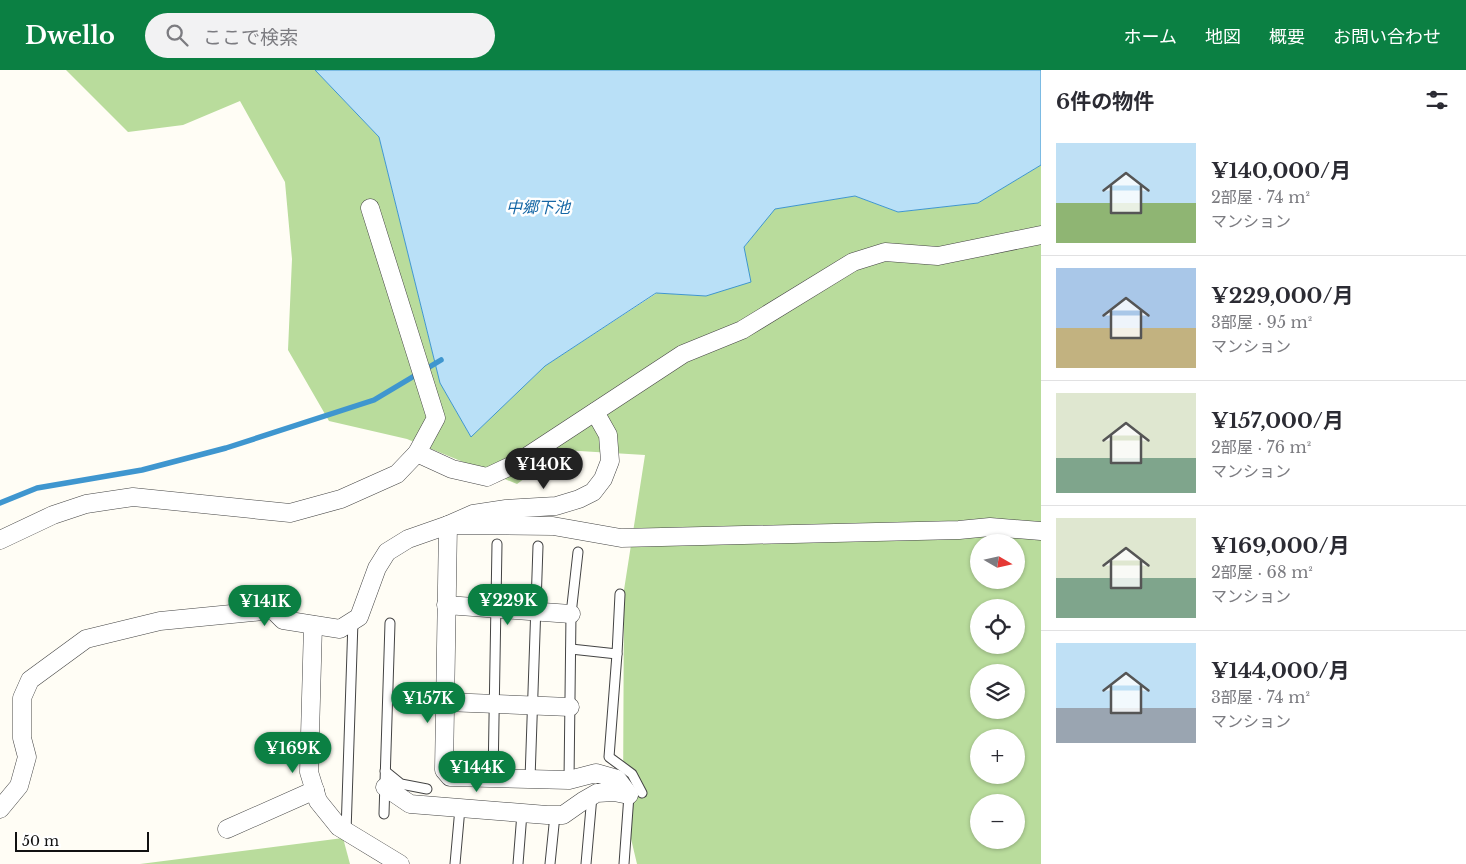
<!DOCTYPE html>
<html lang="ja">
<meta charset="utf-8">
<style>
body{margin:0;font-family:"Libre Baskerville","Noto Sans JP",serif;background:#f2f2f3;color:#2b2b33;height:100vh;display:flex;flex-direction:column;font-size:19px;white-space:nowrap}
*{box-sizing:border-box;margin:0}
p{font-size:16px;color:#7c7c81}
.icon{flex:none;width:28px;height:28px;fill:none;stroke:currentColor;stroke-width:2;stroke-linecap:round;stroke-linejoin:round}
.map{position:relative;flex:1;overflow:hidden}
.drawer{display:flex;flex-direction:column;background:#fff;width:425px}
.drawer>*{flex:none}
.needle{width:32px;rotate:99deg}
.fabs{position:absolute;left:970px;top:464px;display:grid;gap:10px}
.fabs a{display:grid;place-items:center;width:55px;height:55px;border-radius:50%;background:#fff;box-shadow:0 1px 4px #0004;font-size:25px}
.scale{position:absolute;left:15px;bottom:12px;width:134px;box-sizing:border-box;padding-left:5px;border:2px solid #111;border-top:0;font-size:14px;line-height:18px;white-space:nowrap;color:#111;-webkit-text-stroke:4px #fff;paint-order:stroke}
.price{position:absolute;translate:-50% -42px;padding:0 11px;border-radius:18px;background:#0b8043;color:#fff;font-size:16px;line-height:32px;filter:drop-shadow(0 1px 2px #0008)}
.price::after{content:'';position:absolute;left:50%;top:30px;width:15px;height:11px;margin-left:-8px;background:inherit;clip-path:polygon(0 0,100% 0,50% 100%)}
.price.current{background:#222;color:#fff}
ul{padding:0;list-style:none}
li{display:flex;align-items:center;gap:15px;height:125px;padding:0 15px}
li+li{border-top:1px solid #e1e1e2}
li span{display:grid;place-items:center;flex:none;width:140px;height:100px;border-radius:0px;color:#555}
li>.icon{margin-inline-start:auto}
span .icon{width:60px;height:60px;fill:#fffc;stroke-width:1}
li b{font-size:21px}
h2{display:flex;justify-content:space-between;align-items:center;height:60px;padding:0 15px;font-size:21px}
header{display:flex;align-items:center;gap:30px;box-sizing:border-box;height:70px;padding:0 25px;background:#0b8043;color:#fff}
header strong{font-size:24px}
nav{display:flex;gap:28px;margin-inline-start:auto;font-size:18px}
.search{width:350px;height:45px;background:#f2f2f3;display:flex;align-items:center;gap:12px;box-sizing:border-box;padding:0 18px;border-radius:28px;color:#7c7c81;font-size:19px}
main{display:flex;flex:1;min-height:0}
.map>svg:first-child{display:block}
.forest{fill:#b9dc9c;fill-rule:evenodd}
.water{fill:#b9e0f7;stroke:#3f96cf}
.lines{fill:none;stroke-linecap:round;stroke-linejoin:round}
.stream{stroke:#3f96cf;stroke-width:5.5}
.lane-casing{stroke:#444;stroke-width:11}
.street-casing{stroke:#444;stroke-width:19}
.lane{stroke:#fff;stroke-width:9}
.street{stroke:#fff;stroke-width:18}
.labels{text-anchor:middle;dominant-baseline:central;stroke-width:5;stroke-linejoin:round;paint-order:stroke}
.water-label{font-size:16px;font-style:italic;fill:#1768a6;stroke:#fff}
</style>
<header>
<strong>Dwello</strong>
<div class="search"><svg class="icon" aria-label="search" viewBox="0 0 24 24"><circle cx="10" cy="10" r="6"/><path d="M15 15l6 6"/></svg>ここで検索</div>
<nav><a>ホーム</a><a>地図</a><a>概要</a><a>お問い合わせ</a></nav>
</header>
<main>
<div class="map">
<svg width="1041" height="794" viewBox="0 0 1041 794">
<rect width="100%" height="100%" fill="#fffdf5"/>
<!-- forest -->
<g class="forest">
<path d="M66 0H315L379 67 440 313 471 367 545 296 657 223 706 226 774 139 855 126 898 142 978 133 1041 95V794H637L623 735 624 520 645 385 563 380 517 414 407 369 329 351 288 280 292 189 285 112 240 31 183 55 128 62ZM979 472H1016V510H979ZM979 538H1016V575H979ZM979 602H1016V640H979ZM979 668H1016V705H979ZM979 732H1016V770H979Z"/>
<polygon points="343,768 350,794 140,794"/>
</g>
<!-- water -->
<polygon class="water" points="315,0 1041,0 1041,95 978,133 898,142 855,126 775,139 744,177 751,212 706,226 656,223 545,296 471,367 440,313 379,67"/>
<g class="lines">
<!-- stream -->
<polyline class="stream" points="0,433 37,418 142,400 226,378 374,330 441,290"/>
<defs>
<g id="lane">
<polyline points="571,579 617,584 620,524"/>
<polyline points="617,584 609,687 632,704 642,723"/>
<polyline points="385,701 401,714 427,719"/>
<polyline points="493,708 497,474"/>
<polyline points="530,709 538,476"/>
<polyline points="569,710 571,544 578,482"/>
<polyline points="384,744 390,553"/>
<polyline points="346,762 353,551"/>
<polyline points="455,794 460,738"/>
<polyline points="518,794 522,743"/>
<polyline points="550,794 555,745"/>
<polyline points="586,794 592,726"/>
<polyline points="624,794 629,725"/>
</g>
<g id="street">
<polyline points="370,138 436,348 417,383"/>
<polyline points="0,470 53,445 86,434 133,427 290,443 341,429 397,404 417,383 452,399 487,407 517,393 683,284 742,260 853,192 885,182 938,186 1041,165"/>
<polyline points="446,535 571,544"/>
<polyline points="313,555 309,702 318,731 339,757 400,794"/>
<polyline points="445,632 570,637"/>
<polyline points="385,717 410,734 547,745 563,745 583,731 597,723 614,722 629,725 617,709 596,703 569,710 450,707 444,700 448,455 473,444 506,439 556,436 579,429 593,422 603,409 610,391 608,365 595,342"/>
<polyline points="0,739 19,716 27,687 22,668 22,628 30,610 86,569 160,551 273,540 283,550 340,559 359,547 377,498 387,482 408,469 448,455 553,456 621,468 959,460 990,457 1041,461"/>
<polyline points="227,759 315,720"/>
</g>
</defs>
<!-- lane casing -->
<use href="#lane" class="lane-casing"/>
<!-- street casing -->
<use href="#street" class="street-casing"/>
<!-- lane -->
<use href="#lane" class="lane"/>
<!-- street -->
<use href="#street" class="street"/>
</g>
<g class="labels">
<!-- water labels -->
<g class="water-label">
<text x="538" y="137">中郷下池</text>
</g>
</g>
</svg>
<div class="fabs">
<a><svg class="needle" viewBox="-14 -14 28 28"><path d="M0-13l5 13h-10z" fill="#e53935"/><path d="M0 13l5-13h-10z" fill="#7c7c81"/></svg></a>
<a><svg class="icon" aria-label="locate" viewBox="0 0 24 24"><circle cx="12" cy="12" r="6"/><path d="M12 2v4M12 18v4M2 12h4M18 12h4"/></svg></a>
<a><svg class="icon" aria-label="layers" viewBox="0 0 24 24"><path d="M12 4l9 5-9 5-9-5zM3 14l9 5 9-5"/></svg></a>
<a>+</a>
<a>−</a>
</div>
<div class="scale">50 m</div>
<b class="price current" style="left:544px;top:420px">¥140K</b>
<b class="price" style="left:508px;top:556px">¥229K</b>
<b class="price" style="left:265px;top:557px">¥141K</b>
<b class="price" style="left:428px;top:654px">¥157K</b>
<b class="price" style="left:293px;top:704px">¥169K</b>
<b class="price" style="left:477px;top:723px">¥144K</b>
</div>
<section class="drawer">
<h2>6件の物件<svg class="icon" aria-label="filters" viewBox="0 0 24 24"><path d="M4 7h16M4 17h16"/><circle cx="9" cy="7" r="2"/><circle cx="15" cy="17" r="2"/></svg></h2>
<ul>
<li><span style="background:linear-gradient(#bfe0f5 60%,#8fb573 0)"><svg class="icon" aria-label="home" viewBox="0 0 24 24"><path d="M3 11l9-7 9 7M6 9v11h12V9"/></svg></span><div><b>¥140,000/月</b><p>2部屋 · 74 m²</p><p>マンション</p></div></li>
<li><span style="background:linear-gradient(#a9c7e8 60%,#c2b280 0)"><svg class="icon" aria-label="home" viewBox="0 0 24 24"><path d="M3 11l9-7 9 7M6 9v11h12V9"/></svg></span><div><b>¥229,000/月</b><p>3部屋 · 95 m²</p><p>マンション</p></div></li>
<li><span style="background:linear-gradient(#dfe7d0 65%,#7fa58c 0)"><svg class="icon" aria-label="home" viewBox="0 0 24 24"><path d="M3 11l9-7 9 7M6 9v11h12V9"/></svg></span><div><b>¥157,000/月</b><p>2部屋 · 76 m²</p><p>マンション</p></div></li>
<li><span style="background:linear-gradient(#dfe7d0 60%,#7fa58c 0)"><svg class="icon" aria-label="home" viewBox="0 0 24 24"><path d="M3 11l9-7 9 7M6 9v11h12V9"/></svg></span><div><b>¥169,000/月</b><p>2部屋 · 68 m²</p><p>マンション</p></div></li>
<li><span style="background:linear-gradient(#bfe0f5 65%,#9aa5b1 0)"><svg class="icon" aria-label="home" viewBox="0 0 24 24"><path d="M3 11l9-7 9 7M6 9v11h12V9"/></svg></span><div><b>¥144,000/月</b><p>3部屋 · 74 m²</p><p>マンション</p></div></li>
</ul>
</section>
</main>
